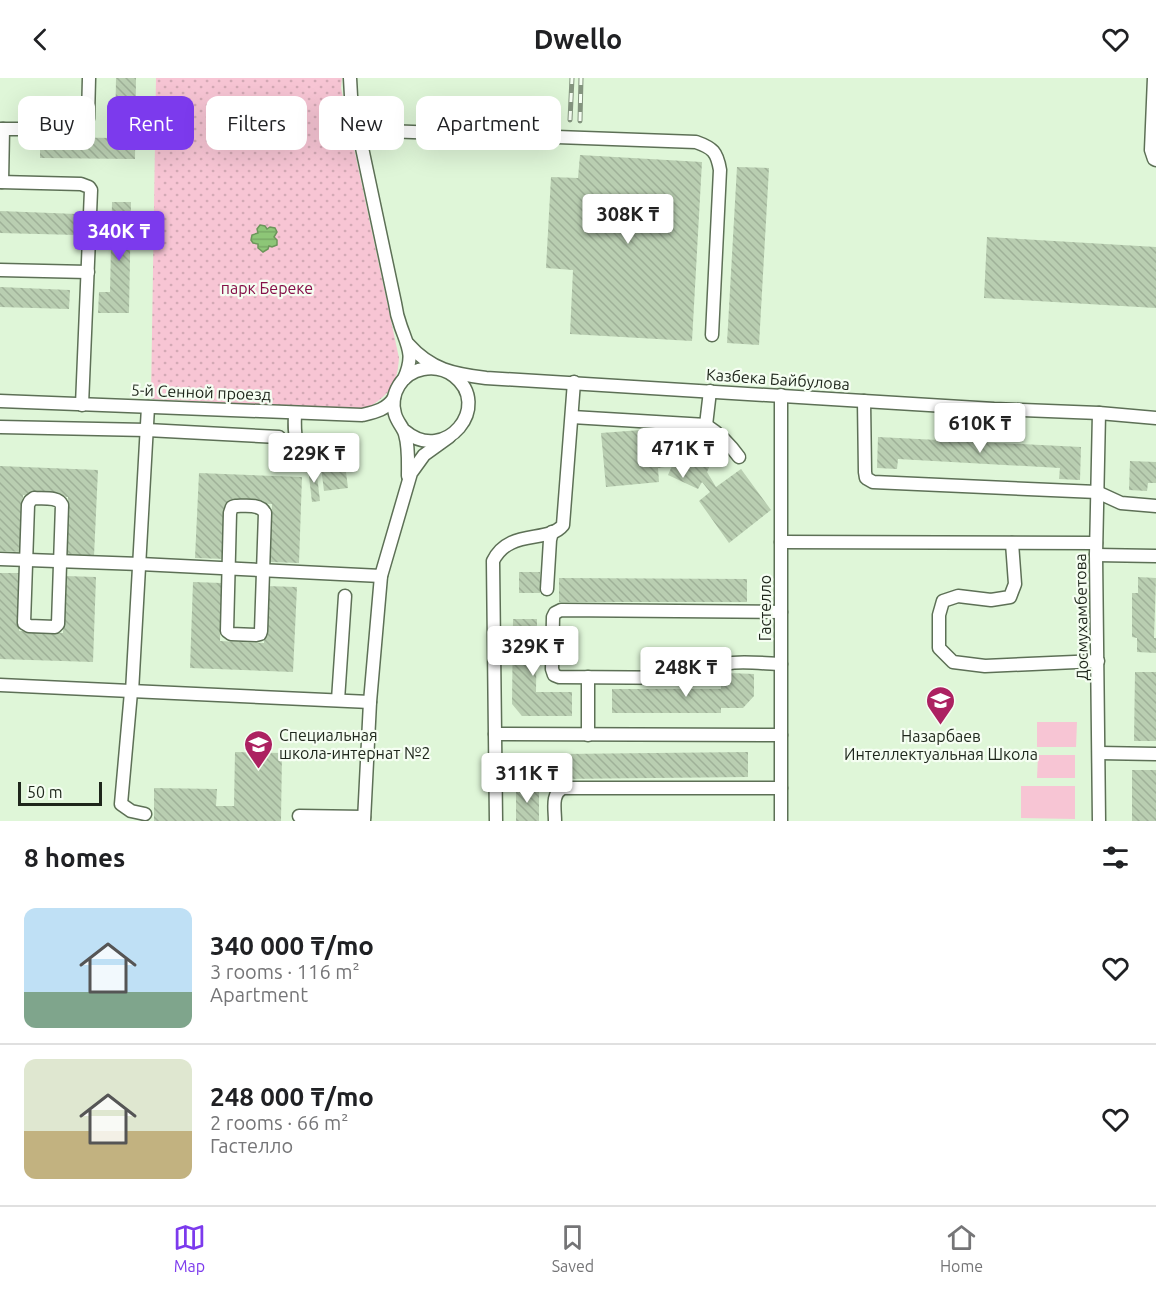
<!DOCTYPE html>
<meta charset="utf-8">
<style>
body{margin:0;font-family:Ubuntu,sans-serif;background:#f2f2f2;color:#202124;height:100vh;display:flex;flex-direction:column;font-size:22px;white-space:nowrap}
*{box-sizing:border-box;margin:0}
p{font-size:20px;color:#757577}
.icon{flex:none;width:33px;height:33px;fill:none;stroke:currentColor;stroke-width:2;stroke-linecap:round;stroke-linejoin:round}
.map{position:relative;height:743px;overflow:hidden}
.side{display:flex;flex-direction:column;background:#fff;flex:1}
.side>*{flex:none}
.top-card{position:absolute;left:18px;top:18px;width:600px;height:54px;display:flex;gap:12px}
.scale{position:absolute;left:18px;bottom:15px;width:84px;box-sizing:border-box;padding-left:6px;border:3px solid #1e261b;border-top:0;font-size:16px;line-height:21px;white-space:nowrap;color:#1e261b;-webkit-text-stroke:4px #f5fef2;paint-order:stroke}
.price{position:absolute;translate:-50% -51px;padding:0 14px;border-radius:6px;background:#fff;color:#222;font-size:20px;line-height:39px;filter:drop-shadow(0 2px 3px #0008)}
.price::after{content:'';position:absolute;left:50%;top:36px;width:18px;height:14px;margin-left:-9px;background:inherit;clip-path:polygon(0 0,100% 0,50% 100%)}
.price.current{background:#7c3aed;color:#fff}
ul{padding:0;list-style:none}
li{display:flex;align-items:center;gap:18px;height:150px;padding:0 24px}
li+li{border-top:2px solid #e0e0e0}
li span{display:grid;place-items:center;flex:none;width:168px;height:120px;border-radius:12px;color:#555}
li>.icon{margin-inline-start:auto}
span .icon{width:72px;height:72px;fill:#fffc;stroke-width:1}
li b{font-size:26px}
h2{display:flex;justify-content:space-between;align-items:center;height:72px;padding:0 24px;font-size:26px}
.pill{padding:0 21px;border-radius:12px;background:#fff;box-shadow:0 6px 24px #0002;font-size:21px;line-height:54px}
.pill.current{background:#7c3aed;color:#fff}
header{display:flex;justify-content:space-between;align-items:center;height:78px;padding:0 24px;background:#fff;font-size:27px;font-weight:700}
.tab-bar{display:flex;justify-content:space-around;align-items:center;height:84px;border-top:2px solid #e0e0e0;background:#fff;font-size:16px;color:#757577}
.tab-bar a{display:grid;justify-items:center;gap:3px}
.tab-bar .current{color:#7c3aed}
.map>svg:first-child{display:block}
.grass{fill:url(#grass-dots)}
.pitch{fill:#f7c5d4}
.water{fill:url(#water-rules);stroke:#6c965b;stroke-width:1.5}
.building{fill:url(#building-back-hatch)}
.lines{fill:none;stroke-linecap:round;stroke-linejoin:round}
.minor-casing{stroke:#5d7056;stroke-width:15}
.minor{stroke:#fff;stroke-width:12}
.rail-casing{stroke:#84947f;stroke-width:5}
.rail{stroke:#f5fef2;stroke-width:3;stroke-dasharray:9;stroke-linecap:butt}
.labels{text-anchor:middle;dominant-baseline:central;stroke-width:4.5;stroke-linejoin:round;paint-order:stroke}
.park-label{font-size:16px;fill:#851048;stroke:#f5fef2}
.street-label{font-size:16px;fill:#1e261b;stroke:#f5fef2}
.poi-label{font-size:16px;fill:#1e261b;stroke:#f5fef2;text-anchor:start}
</style>
<header><svg class="icon" aria-label="back" viewBox="0 0 24 24"><path d="M15 5l-7 7 7 7"/></svg>Dwello<svg class="icon" aria-label="heart" viewBox="0 0 24 24"><path d="M12 20l-8-8c-3-5 5-10 8-4 3-6 11-1 8 4z"/></svg></header>
<div class="map">
<svg width="1156" height="743" viewBox="0 0 1156 743">
<defs>
<pattern id="grass-dots" width="8" height="8" patternUnits="userSpaceOnUse" patternTransform="scale(1.5)"><rect width="8" height="8" fill="#f7c5d4"/><path d="M2 2h.1M6 6h.1" fill="none" stroke="#d3a9b5" stroke-width="1.8" stroke-linecap="round"/></pattern>
<pattern id="water-rules" width="6" height="5" patternUnits="userSpaceOnUse" patternTransform="scale(1.5)"><rect width="6" height="5" fill="#8dc677"/><path d="M0 2.5h6" fill="none" stroke="#79aa66"/></pattern>
<pattern id="building-back-hatch" width="6" height="6" patternUnits="userSpaceOnUse" patternTransform="scale(1.5)"><rect width="6" height="6" fill="#b9ceb1"/><path d="M-1 5l2 2M0 0l6 6M5-1l2 2" fill="none" stroke="#9fb198"/></pattern>
</defs>
<rect width="100%" height="100%" fill="#dff6d8"/>
<!-- grass -->
<path class="grass" d="M156 0H342L341 10 399 280C397 308 389 317 366 331L151 321Z"/>
<!-- pitch -->
<g class="pitch">
<polygon points="1037,644 1077,644 1076,669 1037,669"/>
<polygon points="1038,677 1075,677 1075,700 1037,700"/>
<polygon points="1021,708 1075,708 1075,741 1021,740"/>
</g>
<!-- water -->
<polygon class="water" points="260,147 265,148 267,151 270,149 275,150 277,154 274,159 277,162 277,167 272,169 269,168 268,171 263,174 258,170 258,166 253,165 251,162 252,157 258,155 257,151"/>
<!-- building -->
<g class="building">
<polygon points="116,0 136,0 135,81 40,80 40,59 115,60"/>
<polygon points="580,77 702,84 692,263 570,256 573,192 546,190 551,99 578,100"/>
<polygon points="737,89 769,90 759,267 727,265"/>
<polygon points="112,124 131,124 129,235 98,235 99,214 110,214"/>
<polygon points="0,133 77,136 77,157 0,155"/>
<polygon points="987,159 1156,169 1156,230 984,220"/>
<polygon points="0,209 70,212 69,231 0,229"/>
<polygon points="654,351 658,380 676,379 679,371 711,385 707,394 716,409 741,391 771,432 729,465 699,423 710,414 702,404 698,411 668,397 672,388 658,390 659,404 606,409 601,355"/>
<polygon points="878,359 1081,369 1080,402 1059,401 1060,390 898,381 897,391 877,390"/>
<polygon points="1130,383 1156,384 1156,405 1148,405 1147,413 1129,412"/>
<polygon points="345,386 348,410 324,413 321,389"/>
<polygon points="0,388 98,392 94,478 66,477 68,419 23,417 21,474 0,473"/>
<polygon points="316,389 320,423 312,424 308,390"/>
<polygon points="199,395 302,399 299,485 270,484 272,426 228,424 226,481 195,480"/>
<rect x="519" y="494" width="21" height="21"/>
<polygon points="0,495 21,495 19,553 63,555 65,498 96,499 93,584 0,581"/>
<polygon points="1138,499 1156,500 1154,560 1156,560 1156,575 1137,574 1137,560 1132,559 1132,515 1138,515"/>
<polygon points="559,500 747,501 747,524 559,524"/>
<polygon points="193,504 222,505 220,563 264,565 266,508 297,509 293,594 190,590"/>
<polygon points="513,541 537,541 536,614 572,614 572,638 522,638 512,626"/>
<polygon points="1135,594 1156,594 1156,663 1134,663"/>
<polygon points="730,595 754,596 754,618 743,630 721,630 721,635 612,635 612,611 721,611 721,604 730,604"/>
<polygon points="235,674 282,675 281,743 154,743 154,710 217,711 216,728 234,728"/>
<polygon points="748,674 748,699 562,701 562,676"/>
<rect x="1132" y="692" width="24" height="51"/>
<rect x="516" y="709" width="23" height="34"/>
</g>
<g class="lines">
<defs>
<g id="minor">
<path d="M350 0 351 18 395 225C396 233 398 241 401 249 409 271 414 278 404 301"/>
<polyline points="1154,0 1151,72 1154,81 1156,82"/>
<path d="M358 48 385 53 696 64C713 70 717 74 720 92L712 257"/>
<polyline points="0,51 81,51 87,45 88,40 89,0"/>
<polyline points="0,104 81,106 89,109 91,112 82,327"/>
<polyline points="2,104 3,51"/>
<polyline points="0,192 88,194"/>
<path d="M408 266C431 292 454 296 486 300L994 331 1099 335 1156 340"/>
<path d="M0 323 362 337C375 334 386 332 394 320"/>
<polyline points="864,323 865,394 866,400 873,404 1097,414 1121,425 1156,428"/>
<path d="M295 335C294 360 294 364 312 382"/>
<polyline points="1099,335 1096,477 1099,743"/>
<polyline points="572,339 706,347 710,313"/>
<path d="M706 347C720 356 729 365 739 379"/>
<polyline points="0,349 147,352 279,359"/>
<path d="M405 353C445 387 493 328 454 298 445 291 434 289 423 291 402 295 389 316 395 336 397 344 403 349 405 356 409 369 408 384 408 398"/>
<path d="M34 420C43 421 58 418 62 427L58 546 55 549 29 548 24 545 28 427 30 423Z"/>
<path d="M235 428C244 428 260 425 265 435L261 553 260 556 256 557 231 556 227 553 230 435 232 429Z"/>
<polyline points="781,464 1096,465"/>
<polyline points="1012,465 1015,506 1010,519 991,522 958,518 943,523 939,537 939,570 953,584 985,588 1098,583"/>
<polyline points="1096,477 1156,478"/>
<polyline points="0,481 140,486 381,498"/>
<polyline points="547,511 550,462 552,454"/>
<path d="M781 586C768 586 738 582 727 586 716 589 714 599 702 600L559 599 554 597 552 591 553 539 555 535 561 532 781 534"/>
<polyline points="588,599 588,657"/>
<polyline points="0,607 370,624"/>
<polyline points="131,614 121,726 131,733 145,736"/>
<polyline points="132,614 148,329"/>
<polyline points="338,622 345,518"/>
<polyline points="495,656 781,657"/>
<polyline points="1099,675 1156,676"/>
<polyline points="299,738 364,739"/>
<polyline points="364,743 370,624 381,498 411,395 424,377 449,359"/>
<path d="M496 743 493 483C509 450 548 466 563 447L574 304"/>
<path d="M555 743C555 731 551 716 563 710H781"/>
<polyline points="781,743 781,317"/>
</g>
</defs>
<!-- minor casing -->
<use href="#minor" class="minor-casing"/>
<!-- minor -->
<use href="#minor" class="minor"/>
<defs>
<g id="rail">
<polyline points="570,42 572,0"/>
<polyline points="580,43 581,0"/>
</g>
</defs>
<!-- rail casing -->
<use href="#rail" class="rail-casing"/>
<!-- rail -->
<use href="#rail" class="rail"/>
</g>
<!-- icons -->
<defs>
<symbol id="school-pin" viewBox="-11 -11 22 30"><path d="M0 17L-7.5 6A9.5 9.5 0 1 1 7.5 6Z" fill="#ac2161" stroke="#f5fef2"/><path d="M0-5L7-2L0 1L-7-2ZM-4 1L0 2.5L4 1V4Q0 6-4 4Z" fill="#fff"/></symbol>
</defs>
<g fill-rule="evenodd">
<use href="#school-pin" x="924" y="606" width="33" height="45"/>
<use href="#school-pin" x="242" y="650" width="33" height="45"/>
</g>
<g class="labels">
<!-- park labels -->
<g class="park-label">
<text x="267" y="210">парк Береке</text>
</g>
<!-- street labels -->
<g class="street-label">
<text transform="translate(778 301) rotate(4)">Казбека Байбулова</text>
<text transform="translate(201 314) rotate(2)">5-й Сенной проезд</text>
<text transform="translate(765 530) rotate(-90)">Гастелло</text>
<text transform="translate(1081 539) rotate(-91)">Досмухамбетова</text>
</g>
<!-- poi labels -->
<g class="poi-label">
<text x="279" y="657">Специальная<tspan x="279" dy="18">школа-интернат №2</tspan></text>
<text x="941" y="658" text-anchor="middle">Назарбаев<tspan x="941" dy="18">Интеллектуальная Школа</tspan></text>
</g>
</g>
</svg>
<div class="scale">50 m</div>
<b class="price" style="left:628px;top:167px">308K ₸</b>
<b class="price current" style="left:119px;top:184px">340K ₸</b>
<b class="price" style="left:980px;top:376px">610K ₸</b>
<b class="price" style="left:683px;top:401px">471K ₸</b>
<b class="price" style="left:314px;top:406px">229K ₸</b>
<b class="price" style="left:533px;top:599px">329K ₸</b>
<b class="price" style="left:686px;top:620px">248K ₸</b>
<b class="price" style="left:527px;top:726px">311K ₸</b>
<div class="top-card">
<a class="pill">Buy</a>
<a class="pill current">Rent</a>
<a class="pill">Filters</a>
<a class="pill">New</a>
<a class="pill">Apartment</a>
</div>
</div>
<section class="side">
<h2>8 homes<svg class="icon" aria-label="filters" viewBox="0 0 24 24"><path d="M4 7h16M4 17h16"/><circle cx="9" cy="7" r="2"/><circle cx="15" cy="17" r="2"/></svg></h2>
<ul>
<li><span style="background:linear-gradient(#bfe0f5 70%,#7fa58c 0)"><svg class="icon" aria-label="home" viewBox="0 0 24 24"><path d="M3 11l9-7 9 7M6 9v11h12V9"/></svg></span><div><b>340 000 ₸/mo</b><p>3 rooms · 116 m²</p><p>Apartment</p></div><svg class="icon" aria-label="heart" viewBox="0 0 24 24"><path d="M12 20l-8-8c-3-5 5-10 8-4 3-6 11-1 8 4z"/></svg></li>
<li><span style="background:linear-gradient(#dfe7d0 60%,#c2b280 0)"><svg class="icon" aria-label="home" viewBox="0 0 24 24"><path d="M3 11l9-7 9 7M6 9v11h12V9"/></svg></span><div><b>248 000 ₸/mo</b><p>2 rooms · 66 m²</p><p>Гастелло</p></div><svg class="icon" aria-label="heart" viewBox="0 0 24 24"><path d="M12 20l-8-8c-3-5 5-10 8-4 3-6 11-1 8 4z"/></svg></li>
</ul>
</section>
<nav class="tab-bar">
<a class="current"><svg class="icon" aria-label="map" viewBox="0 0 24 24"><path d="M3 6l6-2 6 2 6-2v14l-6 2-6-2-6 2zM9 4v14M15 6v14"/></svg>Map</a>
<a><svg class="icon" aria-label="saved" viewBox="0 0 24 24"><path d="M7 4h10v16l-5-4-5 4z"/></svg>Saved</a>
<a><svg class="icon" aria-label="home" viewBox="0 0 24 24"><path d="M3 11l9-7 9 7M6 9v11h12V9"/></svg>Home</a>
</nav>
